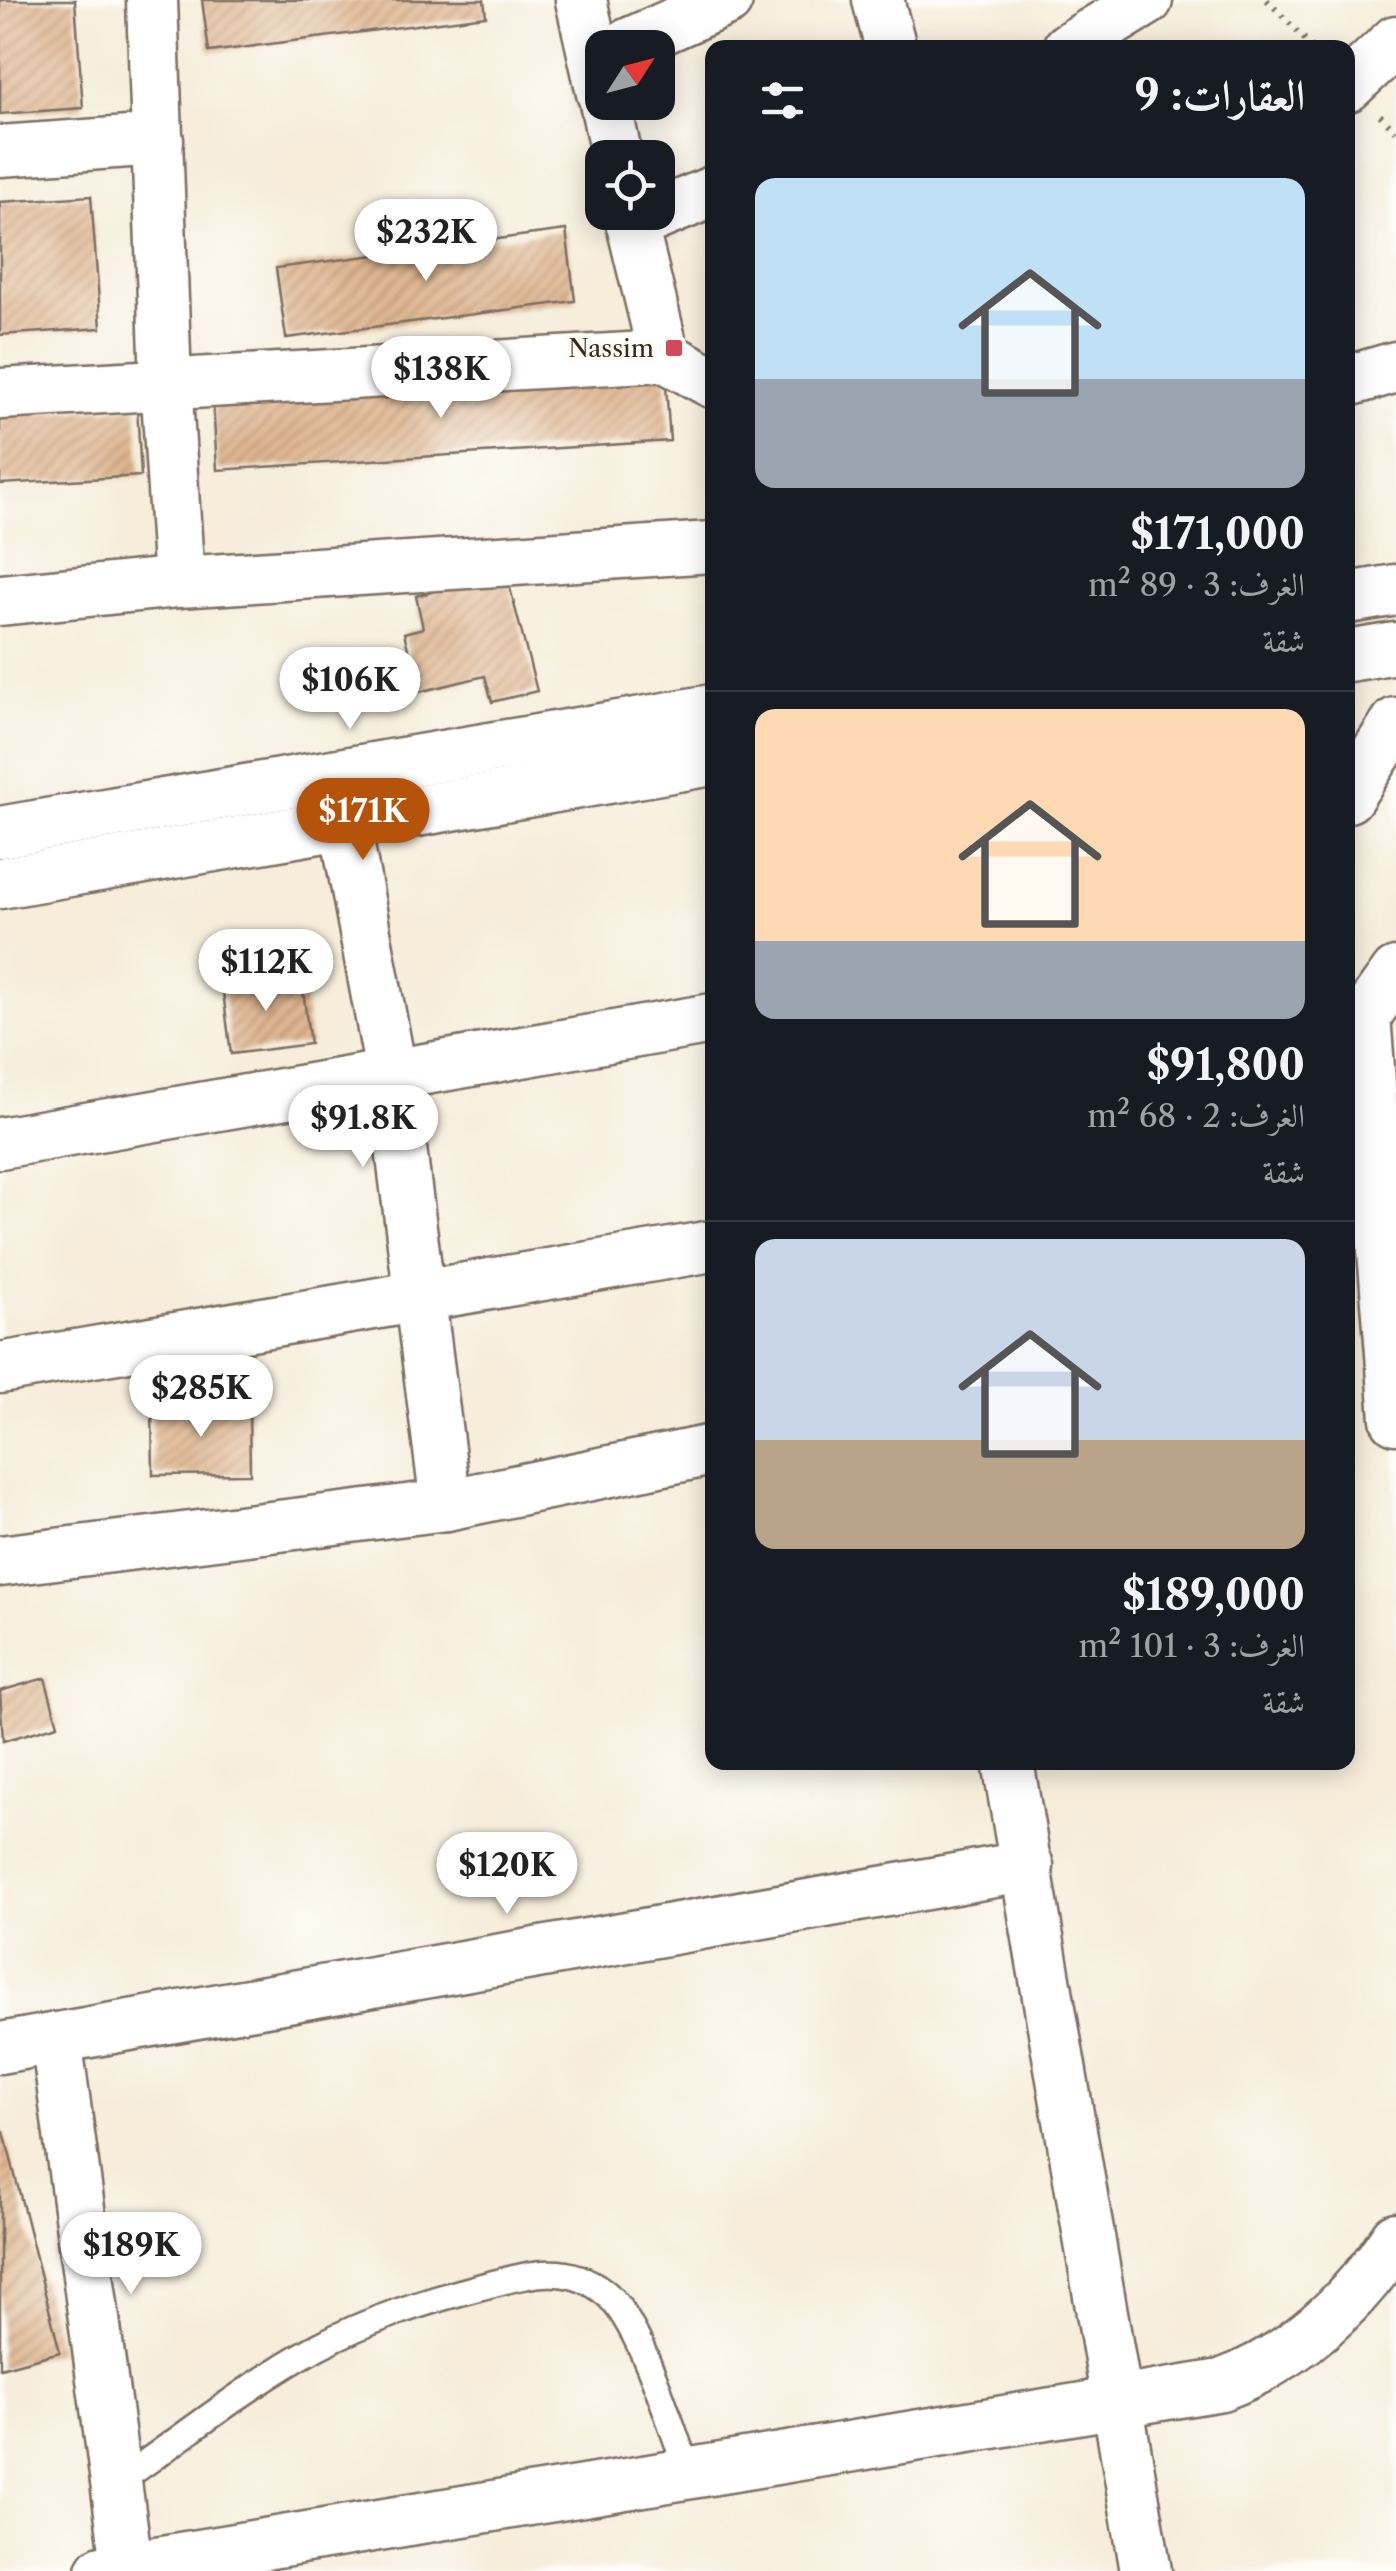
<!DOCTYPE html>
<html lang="ar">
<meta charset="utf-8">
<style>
body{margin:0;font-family:"Libre Caslon Text",Amiri,serif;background:#242831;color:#f1f3f6;direction:rtl;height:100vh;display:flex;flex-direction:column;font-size:38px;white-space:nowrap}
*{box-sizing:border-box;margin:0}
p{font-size:32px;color:#9ea1a6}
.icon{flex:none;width:55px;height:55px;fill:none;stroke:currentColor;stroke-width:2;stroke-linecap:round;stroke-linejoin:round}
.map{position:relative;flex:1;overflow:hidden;direction:ltr}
.drawer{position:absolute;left:705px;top:40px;width:650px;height:1730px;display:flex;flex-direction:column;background:#171b24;border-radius:20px;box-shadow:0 5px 25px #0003;direction:rtl}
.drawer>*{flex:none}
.needle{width:65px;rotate:54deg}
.fabs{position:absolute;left:585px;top:30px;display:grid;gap:20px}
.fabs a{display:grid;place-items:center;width:90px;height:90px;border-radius:20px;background:#171b24;box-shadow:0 5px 25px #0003;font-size:50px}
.price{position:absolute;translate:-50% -85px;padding:0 22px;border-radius:35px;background:#fff;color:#222;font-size:32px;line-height:65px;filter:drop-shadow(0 2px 5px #0008)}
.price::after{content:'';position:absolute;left:50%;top:60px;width:30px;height:22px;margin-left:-15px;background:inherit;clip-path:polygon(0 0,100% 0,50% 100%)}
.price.selected{background:#b45309;color:#fff}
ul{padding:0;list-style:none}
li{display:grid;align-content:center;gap:20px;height:530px;padding:0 50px}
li+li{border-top:2px solid #363941}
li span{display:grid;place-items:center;height:310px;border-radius:20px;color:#555}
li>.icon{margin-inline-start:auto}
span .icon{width:180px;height:180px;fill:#fffc;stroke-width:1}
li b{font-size:42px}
h2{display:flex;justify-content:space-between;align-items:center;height:120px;padding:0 50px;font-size:42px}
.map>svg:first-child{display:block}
.building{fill:url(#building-hatch)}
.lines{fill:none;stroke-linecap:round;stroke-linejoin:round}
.lane-casing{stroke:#7c6e60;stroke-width:30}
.street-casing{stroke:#7c6e60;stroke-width:55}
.path{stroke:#7c6e60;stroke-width:6;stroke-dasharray:2.5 8;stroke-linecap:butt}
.lane{stroke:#fff;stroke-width:25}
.street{stroke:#fff;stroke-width:50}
.poi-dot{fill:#d1495b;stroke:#fdfcf7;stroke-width:4}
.labels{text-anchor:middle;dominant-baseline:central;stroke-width:8;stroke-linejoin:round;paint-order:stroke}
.poi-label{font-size:25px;fill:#3b2a1e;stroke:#fdfcf7;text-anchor:end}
</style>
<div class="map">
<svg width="1396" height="2571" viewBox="0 0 1396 2571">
<defs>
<pattern id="building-hatch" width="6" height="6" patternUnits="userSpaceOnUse" patternTransform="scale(2.5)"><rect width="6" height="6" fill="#dfb690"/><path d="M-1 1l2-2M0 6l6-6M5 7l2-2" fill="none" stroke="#b69475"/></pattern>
</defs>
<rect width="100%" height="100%" fill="#fdfcf7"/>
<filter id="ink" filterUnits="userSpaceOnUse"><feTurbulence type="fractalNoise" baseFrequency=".01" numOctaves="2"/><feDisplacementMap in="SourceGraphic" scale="20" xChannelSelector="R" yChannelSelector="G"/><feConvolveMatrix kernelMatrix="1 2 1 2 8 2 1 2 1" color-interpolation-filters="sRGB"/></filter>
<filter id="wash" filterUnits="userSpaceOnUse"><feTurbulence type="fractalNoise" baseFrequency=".0048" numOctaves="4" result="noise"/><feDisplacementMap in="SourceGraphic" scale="40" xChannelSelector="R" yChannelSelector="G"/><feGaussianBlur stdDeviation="2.25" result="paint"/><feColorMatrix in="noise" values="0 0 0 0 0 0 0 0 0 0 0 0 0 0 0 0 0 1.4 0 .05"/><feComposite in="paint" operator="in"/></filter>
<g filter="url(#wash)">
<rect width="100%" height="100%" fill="#f6edda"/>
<g id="blocks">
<!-- building -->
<g class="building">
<polygon points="0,0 75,0 83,108 0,114"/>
<polygon points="202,0 484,0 486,16 209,52"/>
<polygon points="91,196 101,328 0,335 0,202"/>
<polygon points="566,230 575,301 286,338 276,268"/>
<polygon points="665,372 670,441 217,470 213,401"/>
<polygon points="137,407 141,476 0,484 0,415"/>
<polygon points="506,573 537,691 492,702 485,676 419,692 404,633 423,628 416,596"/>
<polygon points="301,975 310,1044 231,1054 222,984"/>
<polygon points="152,1406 249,1406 250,1474 153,1475"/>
<polygon points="45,1678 58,1725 3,1741 0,1691"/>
<polygon points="4,2132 60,2352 0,2368 0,2133"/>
</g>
</g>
</g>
<g filter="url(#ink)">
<use href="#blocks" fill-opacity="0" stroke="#7c6e60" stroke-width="2.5"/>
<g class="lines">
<defs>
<path id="lane" d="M116 2483C182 2439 247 2385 317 2347 369 2319 424 2302 480 2287 524 2276 564 2261 603 2291 640 2319 672 2430 689 2475"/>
<g id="street">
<polyline points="152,0 166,382 179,582"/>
<polyline points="581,0 602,93"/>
<polyline points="878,0 891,48"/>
<polyline points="619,48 727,0"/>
<polyline points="1068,48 1147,0"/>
<polyline points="1348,86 1396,41"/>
<polyline points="605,102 617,158"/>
<polyline points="0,151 158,140"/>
<polyline points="629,212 664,356"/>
<polyline points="632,225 712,192"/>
<polyline points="1348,381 1396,367"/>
<polyline points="0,394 664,356 712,382"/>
<polyline points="1348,598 1396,590"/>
<polyline points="0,600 179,582 712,547"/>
<polyline points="1348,656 1396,648"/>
<polyline points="1348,797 1396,723"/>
<polyline points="345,825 392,1077 446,1505"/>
<polyline points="0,832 712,710"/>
<polyline points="0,883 712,760"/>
<polyline points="1396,973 1365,1016 1396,1419"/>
<polyline points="0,1143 712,1019"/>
<polyline points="0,1368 712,1246"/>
<polyline points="0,1561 446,1505 712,1450"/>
<polyline points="1008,1762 1146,2571"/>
<polyline points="56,2038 128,2571"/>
<polyline points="0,2048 1028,1866"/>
<path d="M102 2571 1221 2385C1295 2358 1354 2303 1396 2238"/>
</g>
</defs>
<!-- lane casing -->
<use href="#lane" class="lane-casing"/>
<!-- street casing -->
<use href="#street" class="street-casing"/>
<!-- path -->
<g class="path">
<polyline points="1267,0 1313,48"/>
<polyline points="1380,115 1396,131"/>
</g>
<!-- lane -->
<use href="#lane" class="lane"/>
<!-- street -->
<use href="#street" class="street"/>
</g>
</g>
<!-- markers -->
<rect class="poi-dot" x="664" y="338" width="20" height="20" rx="5"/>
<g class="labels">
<!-- poi labels -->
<g class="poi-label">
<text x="654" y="348">Nassim</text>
</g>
</g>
</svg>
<div class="fabs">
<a><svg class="needle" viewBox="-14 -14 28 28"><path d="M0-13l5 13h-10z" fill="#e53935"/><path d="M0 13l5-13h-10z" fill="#9ea1a6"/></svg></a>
<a><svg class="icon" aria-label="locate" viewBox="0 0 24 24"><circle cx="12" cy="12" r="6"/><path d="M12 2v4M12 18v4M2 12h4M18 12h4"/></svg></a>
</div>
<b class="price" style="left:426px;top:284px">$232K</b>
<b class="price" style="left:441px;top:421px">$138K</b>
<b class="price" style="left:350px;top:732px">$106K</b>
<b class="price selected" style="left:363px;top:863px">$171K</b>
<b class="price" style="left:266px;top:1014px">$112K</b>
<b class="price" style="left:363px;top:1170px">$91.8K</b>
<b class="price" style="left:201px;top:1440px">$285K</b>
<b class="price" style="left:507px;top:1917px">$120K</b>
<b class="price" style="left:131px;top:2297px">$189K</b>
<section class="drawer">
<h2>العقارات: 9<svg class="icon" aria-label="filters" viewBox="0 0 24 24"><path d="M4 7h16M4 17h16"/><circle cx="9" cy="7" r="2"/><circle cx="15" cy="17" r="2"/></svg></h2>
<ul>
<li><span style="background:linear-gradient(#bfe0f5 65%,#9aa5b1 0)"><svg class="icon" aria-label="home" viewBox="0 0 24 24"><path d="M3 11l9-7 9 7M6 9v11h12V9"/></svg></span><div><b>$171,000</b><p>الغرف: 3 · 89 m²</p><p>شقة</p></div></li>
<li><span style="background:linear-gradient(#ffd9b3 75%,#9aa5b1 0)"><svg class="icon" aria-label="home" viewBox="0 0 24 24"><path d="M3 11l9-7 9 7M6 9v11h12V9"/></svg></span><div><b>$91,800</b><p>الغرف: 2 · 68 m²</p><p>شقة</p></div></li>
<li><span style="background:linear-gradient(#c9d6e8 65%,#b9a48a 0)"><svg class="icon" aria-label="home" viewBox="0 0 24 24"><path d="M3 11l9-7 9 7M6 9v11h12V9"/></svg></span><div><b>$189,000</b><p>الغرف: 3 · 101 m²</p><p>شقة</p></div></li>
</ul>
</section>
</div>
